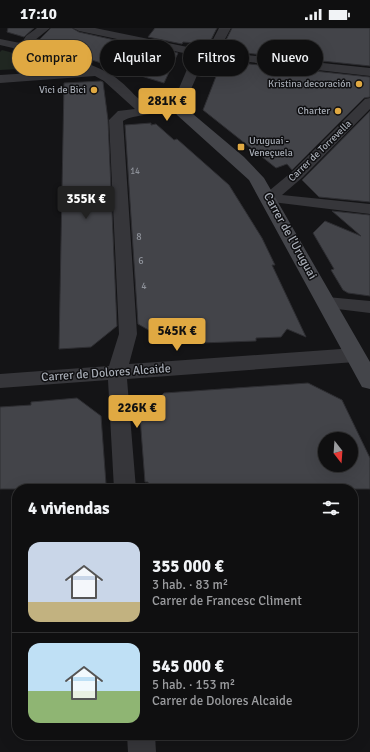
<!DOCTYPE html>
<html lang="es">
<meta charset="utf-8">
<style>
body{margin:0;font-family:Signika,sans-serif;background:#181819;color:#f1f3f6;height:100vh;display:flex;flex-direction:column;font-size:15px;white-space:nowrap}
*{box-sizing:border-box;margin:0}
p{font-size:13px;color:#9b9c9f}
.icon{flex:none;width:22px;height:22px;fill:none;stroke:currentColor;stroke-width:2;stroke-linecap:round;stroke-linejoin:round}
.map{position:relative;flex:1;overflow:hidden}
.side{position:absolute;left:12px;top:456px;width:346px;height:256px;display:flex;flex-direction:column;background:#0f0f10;border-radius:16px;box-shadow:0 4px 16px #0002,0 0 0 1px #2f2f30}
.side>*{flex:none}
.guide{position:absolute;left:12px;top:12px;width:346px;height:36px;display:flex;gap:8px}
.needle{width:26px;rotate:163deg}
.controls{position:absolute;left:318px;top:404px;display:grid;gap:8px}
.controls a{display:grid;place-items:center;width:40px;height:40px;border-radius:50%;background:#0f0f10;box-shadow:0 4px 16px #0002,0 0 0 1px #2f2f30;font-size:20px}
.price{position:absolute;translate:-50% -34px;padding:0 9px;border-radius:4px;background:#e0a942;color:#111;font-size:13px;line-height:26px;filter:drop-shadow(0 1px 2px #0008)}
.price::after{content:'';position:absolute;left:50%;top:24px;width:12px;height:9px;margin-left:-6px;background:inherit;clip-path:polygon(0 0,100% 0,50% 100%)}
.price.selected{background:#222;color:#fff}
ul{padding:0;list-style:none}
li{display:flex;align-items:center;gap:12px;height:100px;padding:0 16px}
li+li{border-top:1px solid #2f2f30}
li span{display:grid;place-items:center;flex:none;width:112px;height:80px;border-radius:12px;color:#555}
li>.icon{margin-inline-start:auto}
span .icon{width:48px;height:48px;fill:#fffc;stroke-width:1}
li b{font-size:17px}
h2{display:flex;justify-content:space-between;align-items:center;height:48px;padding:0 16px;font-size:17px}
.pill{padding:0 14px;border-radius:18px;background:#0f0f10;box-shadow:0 4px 16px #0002,0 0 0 1px #2f2f30;font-size:14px;line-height:36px}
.pill.selected{background:#e0a942;color:#111}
.status{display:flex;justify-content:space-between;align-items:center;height:28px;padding:0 20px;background:#0f0f10;direction:ltr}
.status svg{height:11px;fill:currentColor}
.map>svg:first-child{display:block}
.green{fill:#212822}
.building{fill:#434449;stroke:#2e2e32;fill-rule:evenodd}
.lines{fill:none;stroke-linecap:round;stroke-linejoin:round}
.street{fill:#36363a;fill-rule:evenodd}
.secondary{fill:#44454a;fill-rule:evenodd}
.poi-dot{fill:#e0a942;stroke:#0f0f11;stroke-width:1.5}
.labels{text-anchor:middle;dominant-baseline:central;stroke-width:3;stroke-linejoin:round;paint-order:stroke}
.far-number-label{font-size:9px;fill:#8e929a}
.far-poi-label{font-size:10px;fill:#a7acb5;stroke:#0f0f11;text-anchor:end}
.far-street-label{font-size:10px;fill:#a7acb5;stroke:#0f0f11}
.number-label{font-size:10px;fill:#8e929a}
.street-label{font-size:12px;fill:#a7acb5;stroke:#0f0f11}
</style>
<div class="status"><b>17:10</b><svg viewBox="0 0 49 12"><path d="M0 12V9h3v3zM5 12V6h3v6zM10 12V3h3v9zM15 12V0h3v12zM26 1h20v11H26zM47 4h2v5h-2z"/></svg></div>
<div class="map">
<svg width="370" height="724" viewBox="0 0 370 724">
<rect width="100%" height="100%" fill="#141416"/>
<!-- green -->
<polygon class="green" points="2,22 44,33 58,39 0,42 0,24"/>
<!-- building -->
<g class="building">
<polygon points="8,0 34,0 24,9 7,4"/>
<polygon points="51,0 72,0 79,4 137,17 140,20 142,18 178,25 164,55 115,40 100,29 101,35 37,14"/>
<polygon points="155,0 217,0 209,16 183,14 182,16 148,9"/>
<polygon points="232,0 370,0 370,38 226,23 228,18 223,18"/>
<polygon points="222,33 370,49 370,69 364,70 292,142 287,136 276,140 203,82"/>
<polygon points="101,53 103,54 108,92 117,298 91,319 59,321 64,55"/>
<polygon points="370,83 370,174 319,169 302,152"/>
<polygon points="151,95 151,97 156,96 174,112 177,111 229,157 262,210 275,237 272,237 306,309 287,301 281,309 256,310 256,313 173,316 138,296 125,97"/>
<polygon points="332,183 370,187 370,268 348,265 343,262 331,242 334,241 313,205 325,193 361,208"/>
<path d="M308 355 342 372 370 430V461H149L148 454H145L140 389 164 365ZM325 411H351V437H325Z"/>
<polygon points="77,370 101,388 106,456 101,457 101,461 0,461 0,379 31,377 31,374"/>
</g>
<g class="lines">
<!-- street -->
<g class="street">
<path d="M37 0H50L35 12 38 19C58 26 95 36 112 47 140 66 133 79 172 77L193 27 79 3 73 0H95L207 23 219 0H231L218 24 370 40V48L205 29 185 75V80L189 84 187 87C181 88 180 86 175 85 166 83 129 88 123 93L137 306 129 336 355 320 362 322 365 327 362 332 355 334 127 351 136 461H114L108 352 0 360V346L109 338 119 306 109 92 118 83 135 81 104 53 95 48 0 55V47L79 42 30 24 0 17V11L25 16 23 13 26 8Z"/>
<polygon points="370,70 370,81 303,149 282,167 370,176 370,186 264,173 261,170 264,167 293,143 365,71"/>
<polygon points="327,269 370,273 370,285 321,279 318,275 321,271"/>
<polygon points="127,707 155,707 156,724 128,724"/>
</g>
<!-- secondary -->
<polygon class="secondary" points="182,80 187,81 244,129 264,150 370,334 370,361 362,359 249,152 177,87 175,84 177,81"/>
</g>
<!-- markers -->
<g class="poi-dot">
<circle cx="359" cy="56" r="4"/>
<circle cx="94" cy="62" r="4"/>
<circle cx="338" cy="83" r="4"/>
<rect x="237" y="115" width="8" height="8" rx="2"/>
</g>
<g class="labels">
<!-- far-number labels -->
<g class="far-number-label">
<text x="135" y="143">14</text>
</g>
<!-- far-poi labels -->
<g class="far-poi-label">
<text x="351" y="56">Kristina decoración</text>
<text x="86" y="62">Vici de Bici</text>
<text x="330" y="83">Charter</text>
<text x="249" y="113" text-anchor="start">Uruguai -<tspan x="249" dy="12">Veneçuela</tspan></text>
</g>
<!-- far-street labels -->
<g class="far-street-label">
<text transform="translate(320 123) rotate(-44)">Carrer de Torrevella</text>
</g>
<!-- number labels -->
<g class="number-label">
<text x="139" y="209">8</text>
<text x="141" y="233">6</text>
<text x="144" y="258">4</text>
</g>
<!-- street labels -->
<g class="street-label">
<text transform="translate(290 208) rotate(61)">Carrer de l'Uruguai</text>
<text transform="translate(106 345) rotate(-4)">Carrer de Dolores Alcaide</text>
</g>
</g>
</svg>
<div class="controls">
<a><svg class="needle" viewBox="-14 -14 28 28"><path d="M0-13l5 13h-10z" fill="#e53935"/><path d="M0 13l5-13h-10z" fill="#9b9c9f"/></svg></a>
</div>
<b class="price" style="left:167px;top:94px">281K €</b>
<b class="price selected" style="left:86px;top:192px">355K €</b>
<b class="price" style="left:177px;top:324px">545K €</b>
<b class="price" style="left:137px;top:401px">226K €</b>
<div class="guide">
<a class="pill selected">Comprar</a>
<a class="pill">Alquilar</a>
<a class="pill">Filtros</a>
<a class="pill">Nuevo</a>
</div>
<section class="side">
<h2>4 viviendas<svg class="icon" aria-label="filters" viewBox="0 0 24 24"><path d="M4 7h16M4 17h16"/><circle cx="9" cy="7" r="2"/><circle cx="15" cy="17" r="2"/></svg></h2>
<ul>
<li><span style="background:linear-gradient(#c9d6e8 75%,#c2b280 0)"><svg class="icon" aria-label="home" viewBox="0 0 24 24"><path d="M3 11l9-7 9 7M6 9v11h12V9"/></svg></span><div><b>355 000 €</b><p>3 hab. · 83 m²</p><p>Carrer de Francesc Climent</p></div></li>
<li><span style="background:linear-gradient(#bfe0f5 60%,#8fb573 0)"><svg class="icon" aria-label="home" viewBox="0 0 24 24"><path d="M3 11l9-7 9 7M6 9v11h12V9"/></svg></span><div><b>545 000 €</b><p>5 hab. · 153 m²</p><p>Carrer de Dolores Alcaide</p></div></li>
</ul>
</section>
</div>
